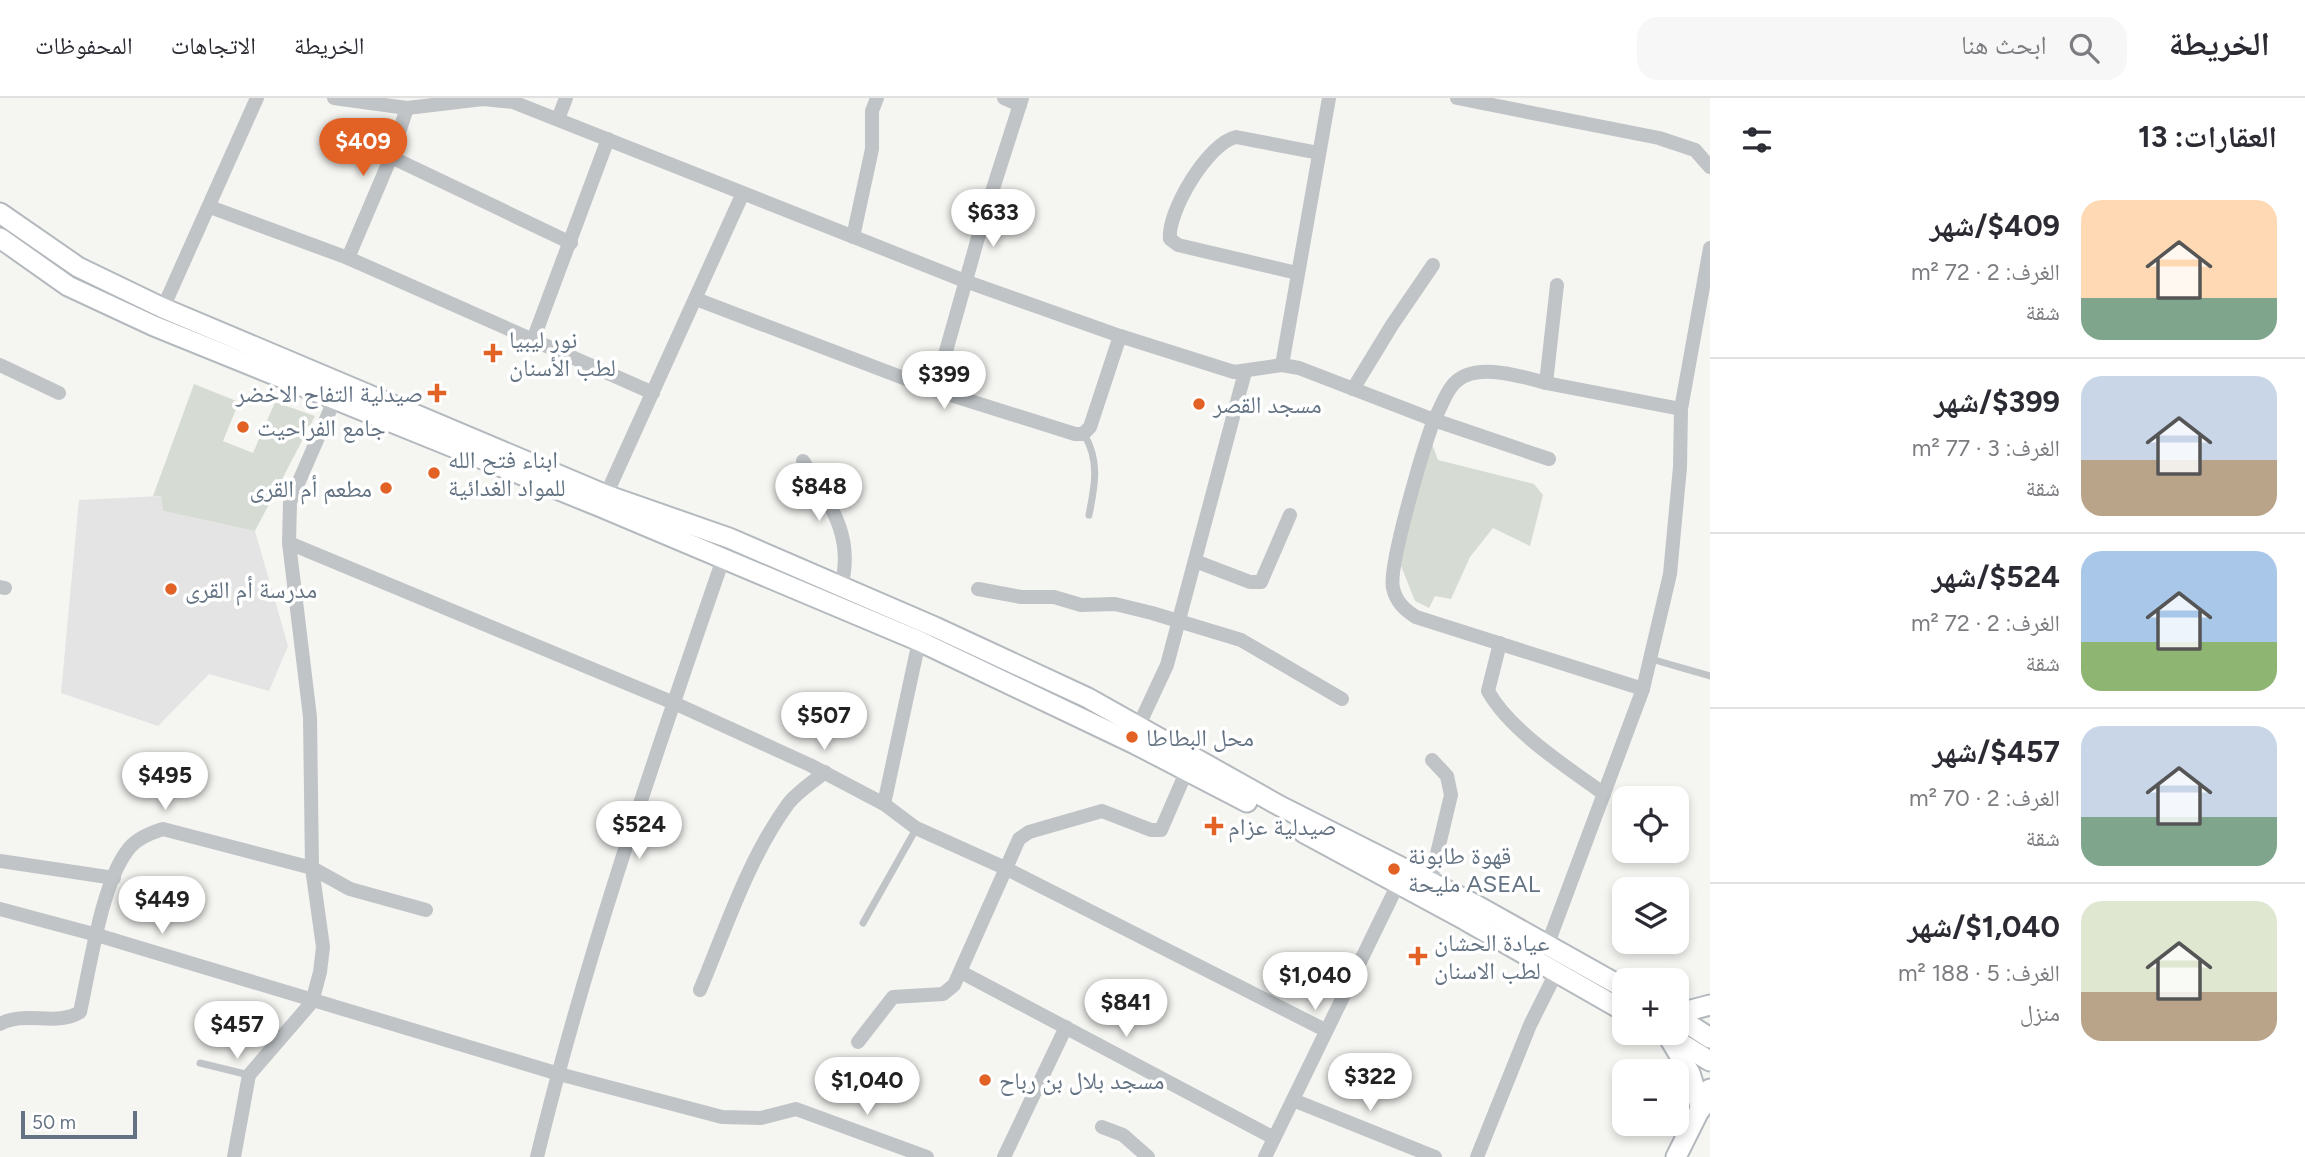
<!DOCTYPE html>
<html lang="ar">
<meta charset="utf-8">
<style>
body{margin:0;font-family:Figtree,"Noto Naskh Arabic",sans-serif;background:#f7f7f7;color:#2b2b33;direction:rtl;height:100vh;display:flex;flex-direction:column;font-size:26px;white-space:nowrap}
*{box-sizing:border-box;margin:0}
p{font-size:23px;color:#7c7c81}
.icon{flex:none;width:38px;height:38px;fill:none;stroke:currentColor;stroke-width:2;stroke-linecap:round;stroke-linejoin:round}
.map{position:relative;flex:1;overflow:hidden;direction:ltr}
.panel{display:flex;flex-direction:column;background:#fff;width:595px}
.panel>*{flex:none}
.tools{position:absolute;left:1612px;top:688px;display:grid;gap:14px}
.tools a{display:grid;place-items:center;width:77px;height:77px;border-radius:14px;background:#fff;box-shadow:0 4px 10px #0003;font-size:35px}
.scale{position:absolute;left:21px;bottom:18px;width:116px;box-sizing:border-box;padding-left:7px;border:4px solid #647383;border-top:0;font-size:19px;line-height:24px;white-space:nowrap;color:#647383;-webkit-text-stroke:5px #fff;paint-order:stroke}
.price{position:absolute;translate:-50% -60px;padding:0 16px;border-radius:24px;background:#fff;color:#222;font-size:23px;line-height:46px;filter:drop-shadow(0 2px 4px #0008)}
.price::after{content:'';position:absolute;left:50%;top:42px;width:21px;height:16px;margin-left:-10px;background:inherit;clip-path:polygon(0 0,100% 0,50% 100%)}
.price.on{background:#e26125;color:#fff}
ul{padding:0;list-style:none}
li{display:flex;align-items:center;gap:21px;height:175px;padding:0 28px}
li+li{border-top:2px solid #e1e1e2}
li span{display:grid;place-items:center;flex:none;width:196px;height:140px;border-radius:21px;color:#555}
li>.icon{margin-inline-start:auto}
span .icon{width:84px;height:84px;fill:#fffc;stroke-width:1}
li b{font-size:30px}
h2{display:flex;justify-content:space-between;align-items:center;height:84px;padding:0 28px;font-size:30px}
header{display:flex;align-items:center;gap:42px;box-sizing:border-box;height:98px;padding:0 35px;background:#fff;border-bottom:2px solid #e1e1e2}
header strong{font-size:33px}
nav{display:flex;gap:38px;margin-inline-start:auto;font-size:24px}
.search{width:490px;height:63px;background:#f7f7f7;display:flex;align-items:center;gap:18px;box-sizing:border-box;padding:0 24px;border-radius:21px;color:#7c7c81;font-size:26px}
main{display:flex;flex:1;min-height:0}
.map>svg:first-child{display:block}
.built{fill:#e3e4e3}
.green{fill:#d6dcd3}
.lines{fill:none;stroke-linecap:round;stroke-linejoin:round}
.secondary-casing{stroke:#b4b9be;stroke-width:23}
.service{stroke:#c0c4c7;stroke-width:7}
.minor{stroke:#c0c4c7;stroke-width:14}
.secondary{stroke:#fff;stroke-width:19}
.poi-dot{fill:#e26125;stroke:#fff;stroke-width:2.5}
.labels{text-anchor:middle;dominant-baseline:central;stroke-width:7;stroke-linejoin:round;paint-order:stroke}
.poi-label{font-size:24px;fill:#647383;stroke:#fff;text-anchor:start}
</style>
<header>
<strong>الخريطة</strong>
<div class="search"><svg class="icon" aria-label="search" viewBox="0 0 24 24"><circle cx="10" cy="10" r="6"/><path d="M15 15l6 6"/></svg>ابحث هنا</div>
<nav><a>الخريطة</a><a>الاتجاهات</a><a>المحفوظات</a></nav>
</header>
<main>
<section class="panel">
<h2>العقارات: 13<svg class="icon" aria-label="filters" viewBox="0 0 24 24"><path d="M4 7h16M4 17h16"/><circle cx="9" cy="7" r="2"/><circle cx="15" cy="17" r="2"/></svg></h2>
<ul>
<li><span style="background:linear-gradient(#ffd9b3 70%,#7fa58c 0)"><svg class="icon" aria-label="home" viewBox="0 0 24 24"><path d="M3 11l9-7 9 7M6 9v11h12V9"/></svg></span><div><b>$409/شهر</b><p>الغرف: 2 · 72 m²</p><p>شقة</p></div></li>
<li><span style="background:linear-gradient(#c9d6e8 60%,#b9a48a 0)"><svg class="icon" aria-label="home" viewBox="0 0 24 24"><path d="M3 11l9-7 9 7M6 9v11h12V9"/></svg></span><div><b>$399/شهر</b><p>الغرف: 3 · 77 m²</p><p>شقة</p></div></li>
<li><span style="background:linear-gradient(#a9c7e8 65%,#8fb573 0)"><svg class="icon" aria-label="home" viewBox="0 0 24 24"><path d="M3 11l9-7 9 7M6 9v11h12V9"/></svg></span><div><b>$524/شهر</b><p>الغرف: 2 · 72 m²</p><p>شقة</p></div></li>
<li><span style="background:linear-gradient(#c9d6e8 65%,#7fa58c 0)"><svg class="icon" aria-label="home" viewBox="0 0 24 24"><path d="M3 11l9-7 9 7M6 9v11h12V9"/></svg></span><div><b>$457/شهر</b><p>الغرف: 2 · 70 m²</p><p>شقة</p></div></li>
<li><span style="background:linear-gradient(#dfe7d0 65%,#b9a48a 0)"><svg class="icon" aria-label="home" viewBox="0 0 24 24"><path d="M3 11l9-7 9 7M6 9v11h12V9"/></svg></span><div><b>$1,040/شهر</b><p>الغرف: 5 · 188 m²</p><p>منزل</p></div></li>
</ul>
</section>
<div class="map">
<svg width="1710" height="1059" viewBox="0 0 1710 1059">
<rect width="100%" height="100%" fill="#f5f5f2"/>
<!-- built -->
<polygon class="built" points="161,398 163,413 255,433 288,548 269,593 209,576 158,628 61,595 79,402"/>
<!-- green -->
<g class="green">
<polygon points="194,286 239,304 223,343 253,355 275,304 315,318 255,433 163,413 161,398 153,398"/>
<polygon points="1432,346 1438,362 1534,386 1543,397 1530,448 1493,430 1470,459 1451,501 1435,498 1429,510 1415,503 1401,468 1405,427"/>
</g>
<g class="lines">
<defs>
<g id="secondary">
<polyline points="0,115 78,169 163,210 606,397 729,440 935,529 1088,600 1280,708 1476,807 1624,890"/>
<polyline points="0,140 68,188 154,228 601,409 919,543 1135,646 1247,704"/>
<polyline points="1304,735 1465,822 1624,913"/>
<polyline points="1676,916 1710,907"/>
<polyline points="1676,918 1710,940"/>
<polyline points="1668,938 1690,975 1701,1011"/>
<polyline points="1672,940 1710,963"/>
<polyline points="1676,1059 1710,991"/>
</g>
</defs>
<!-- secondary casing -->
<use href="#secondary" class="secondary-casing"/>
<!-- service -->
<g class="service">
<path d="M1084 336C1100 363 1095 387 1089 417"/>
<polyline points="1651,561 1710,578"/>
<polyline points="863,825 916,731"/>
<polyline points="200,965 249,977"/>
</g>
<!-- minor -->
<g class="minor">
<path d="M334 0 407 10 483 1 513 4 965 183 1120 238 1234 274 1282 267 1299 270 1434 322C1424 348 1388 468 1393 490 1396 504 1405 512 1416 519L1643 591"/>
<polyline points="1004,0 1020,7"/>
<polyline points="1457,0 1659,40 1695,52 1710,69"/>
<polyline points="558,21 566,0"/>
<polyline points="391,59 571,145"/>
<polyline points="210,109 348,160 653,295"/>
<polyline points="853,139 872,51 872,13 877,0"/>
<polyline points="348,160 391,59 407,10"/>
<path d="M1297 175 1178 147 1170 141C1167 114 1208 45 1236 39L1319 55"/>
<polyline points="1557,187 1546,285 1681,311"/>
<polyline points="696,201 935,292 1075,336 1083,336 1090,329 1120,238"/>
<polyline points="163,210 257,0"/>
<polyline points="533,242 608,41"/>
<polyline points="0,267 59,295"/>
<polyline points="1282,267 1329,0"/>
<path d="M1546 285C1521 278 1471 262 1452 288 1444 298 1440 312 1434 322L1549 361"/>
<polyline points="1353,291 1392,227 1433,167"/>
<polyline points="935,292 983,122 1022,0"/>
<path d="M803 363C829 405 855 437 841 489"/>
<polyline points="606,397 743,95"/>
<polyline points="289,445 674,605 810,667 884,706 916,730 1005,770 1325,932"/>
<polyline points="1195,463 1250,484 1261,484 1290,417"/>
<polyline points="0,489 5,490"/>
<polyline points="978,491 1021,499 1054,499 1081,507 1115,506 1152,515 1241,542 1342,601"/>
<path d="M1500 545 1488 593C1510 633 1567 669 1604 696"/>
<polyline points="1139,627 1167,567 1245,274"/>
<polyline points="884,706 919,543"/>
<polyline points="0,763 114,780"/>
<polyline points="1430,785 1451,697 1447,678 1432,662"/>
<polyline points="0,811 97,837 559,976 722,1019 761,1020 796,1011 927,1059"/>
<polyline points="1547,848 1643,591 1670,476 1680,369 1681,311 1710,150"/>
<polyline points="961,874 1274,1040"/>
<path d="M700 892C726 830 748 761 788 706 797 694 813 684 825 674"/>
<path d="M0 926C25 912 56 929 80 914 90 870 101 788 127 753 135 741 150 735 163 731L312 770 350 791 426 812"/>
<polyline points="858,944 893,899 943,896 954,887 1019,741 1029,734 1102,713 1151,732 1161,732 1187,672"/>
<polyline points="1293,1002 1435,1059"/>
<polyline points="1102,1029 1123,1037 1148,1059"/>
<polyline points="234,1059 249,977 312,904 320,874 323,849 312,770 310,619 289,445 290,404 334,303"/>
<path d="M537 1059C586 856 655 659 723 461"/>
<polyline points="1004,1059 1066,929"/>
<polyline points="1265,1059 1398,786"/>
<polyline points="1477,1059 1530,927 1556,875"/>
</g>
<!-- secondary -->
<use href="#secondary" class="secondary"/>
</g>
<!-- markers -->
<g class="poi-dot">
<path d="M489.5 244.5h7v7h7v7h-7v7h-7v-7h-7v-7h7z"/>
<path d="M433.5 284.5h7v7h7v7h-7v7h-7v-7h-7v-7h7z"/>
<circle cx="1199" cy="306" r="7"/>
<circle cx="243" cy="329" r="7"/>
<circle cx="434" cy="375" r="7"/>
<circle cx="386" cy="390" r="7"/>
<circle cx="171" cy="491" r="7"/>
<circle cx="1132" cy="639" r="7"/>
<path d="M1210.5 717.5h7v7h7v7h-7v7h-7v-7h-7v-7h7z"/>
<circle cx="1394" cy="771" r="7"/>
<path d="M1414.5 847.5h7v7h7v7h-7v7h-7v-7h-7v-7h7z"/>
<circle cx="985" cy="982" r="7"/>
</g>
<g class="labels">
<!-- poi labels -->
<g class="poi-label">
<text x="509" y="241">نور ليبيا<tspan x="509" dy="28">لطب الأسنان</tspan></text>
<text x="423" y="295" text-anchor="end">صيدلية التفاح الاخضر</text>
<text x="1213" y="306">مسجد القصر</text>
<text x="257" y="329">جامع الفراحيت</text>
<text x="448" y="361">ابناء فتح الله<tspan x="448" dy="28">للمواد الغدائية</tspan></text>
<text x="372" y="390" text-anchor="end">مطعم أم القرى</text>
<text x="185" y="491">مدرسة أم القرى</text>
<text x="1146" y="639">محل البطاطا</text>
<text x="1228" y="728">صيدلية عزام</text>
<text x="1408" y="757">قهوة طابونة<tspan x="1408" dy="28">مليحة ASEAL</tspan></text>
<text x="1434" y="844">عيادة الحشان<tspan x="1434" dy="28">لطب الاسنان</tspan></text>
<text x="999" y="982">مسجد بلال بن رباح</text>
</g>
</g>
</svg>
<div class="tools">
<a><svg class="icon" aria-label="locate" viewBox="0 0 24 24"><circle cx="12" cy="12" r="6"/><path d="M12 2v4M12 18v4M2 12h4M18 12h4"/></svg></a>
<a><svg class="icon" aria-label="layers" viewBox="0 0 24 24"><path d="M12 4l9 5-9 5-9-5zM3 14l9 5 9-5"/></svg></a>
<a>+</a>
<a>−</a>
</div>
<div class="scale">50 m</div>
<b class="price on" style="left:363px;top:80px">$409</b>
<b class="price" style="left:993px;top:151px">$633</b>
<b class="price" style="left:944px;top:313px">$399</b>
<b class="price" style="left:819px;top:425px">$848</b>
<b class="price" style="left:824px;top:654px">$507</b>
<b class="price" style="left:165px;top:714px">$495</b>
<b class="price" style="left:639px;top:763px">$524</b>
<b class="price" style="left:162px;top:838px">$449</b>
<b class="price" style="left:1315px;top:914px">$1,040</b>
<b class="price" style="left:1126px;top:941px">$841</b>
<b class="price" style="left:237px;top:963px">$457</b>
<b class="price" style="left:1370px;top:1015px">$322</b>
<b class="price" style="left:867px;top:1019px">$1,040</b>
</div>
</main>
